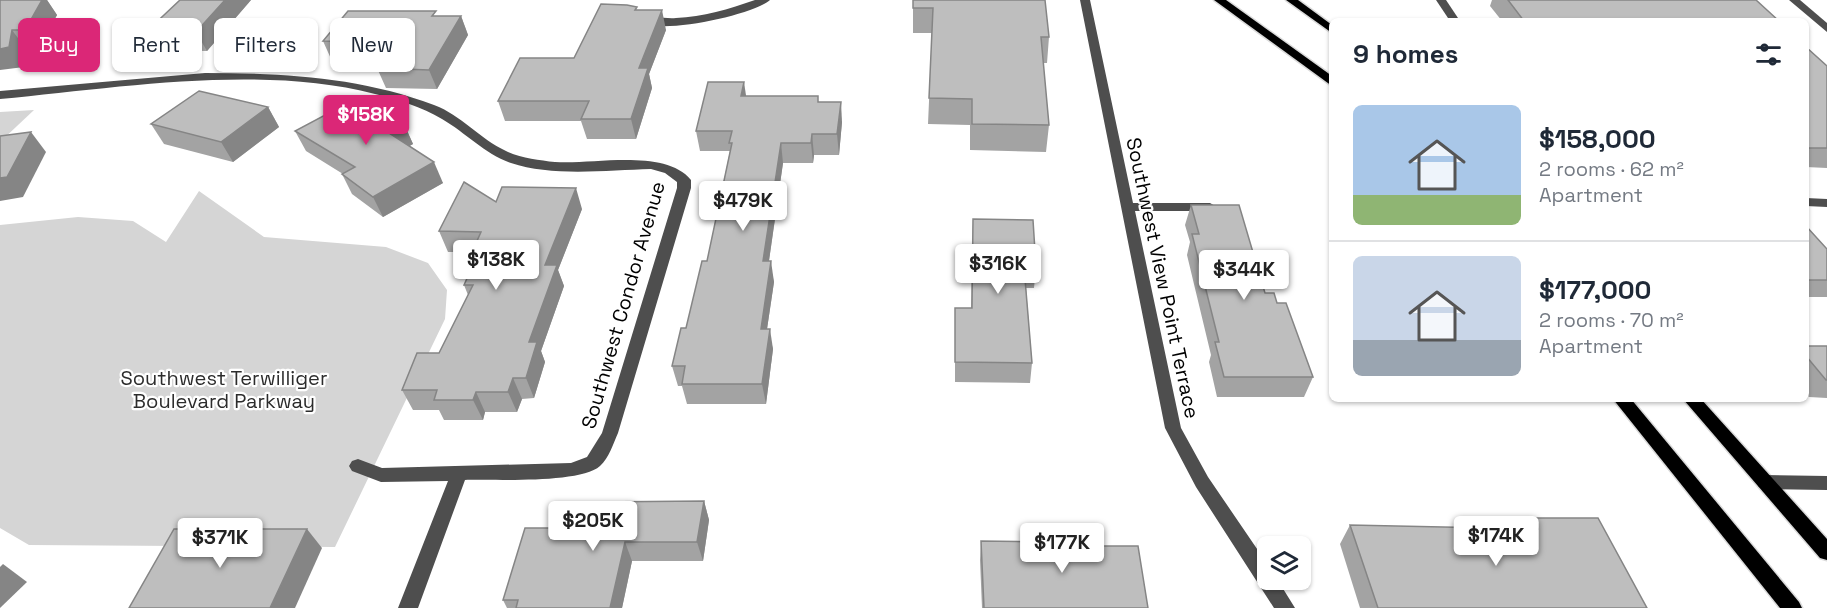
<!DOCTYPE html>
<meta charset="utf-8">
<style>
body{margin:0;font-family:"Space Grotesk",sans-serif;background:#f6f6f7;color:#1f2937;height:100vh;display:flex;flex-direction:column;font-size:22px;white-space:nowrap}
*{box-sizing:border-box;margin:0}
p{font-size:20px;color:#747a83}
.icon{flex:none;width:33px;height:33px;fill:none;stroke:currentColor;stroke-width:2;stroke-linecap:round;stroke-linejoin:round}
.map{position:relative;flex:1;overflow:hidden}
.sheet{position:absolute;left:1329px;top:18px;width:480px;height:384px;display:flex;flex-direction:column;background:#fff;border-radius:9px;box-shadow:0 2px 4px #0004}
.sheet>*{flex:none}
.guide{position:absolute;left:18px;top:18px;width:570px;height:54px;display:flex;gap:12px}
.controls{position:absolute;left:1257px;top:536px;display:grid;gap:12px}
.controls a{display:grid;place-items:center;width:54px;height:54px;border-radius:9px;background:#fff;box-shadow:0 2px 4px #0004;font-size:30px}
.price{position:absolute;translate:-50% -51px;padding:0 14px;border-radius:6px;background:#fff;color:#222;font-size:20px;line-height:39px;filter:drop-shadow(0 2px 3px #0008)}
.price::after{content:'';position:absolute;left:50%;top:36px;width:18px;height:14px;margin-left:-9px;background:inherit;clip-path:polygon(0 0,100% 0,50% 100%)}
.price.current{background:#db2777;color:#fff}
ul{padding:0;list-style:none}
li{display:flex;align-items:center;gap:18px;height:150px;padding:0 24px}
li+li{border-top:2px solid #e0e1e3}
li span{display:grid;place-items:center;flex:none;width:168px;height:120px;border-radius:9px;color:#555}
li>.icon{margin-inline-start:auto}
span .icon{width:72px;height:72px;fill:#fffc;stroke-width:1}
li b{font-size:26px}
h2{display:flex;justify-content:space-between;align-items:center;height:72px;padding:0 24px;font-size:26px}
.pill{padding:0 21px;border-radius:9px;background:#fff;box-shadow:0 2px 4px #0004;font-size:21px;line-height:54px}
.pill.current{background:#db2777;color:#fff}
.map>svg:first-child{display:block}
.green{fill:#d5d5d5}
.lines{fill:none;stroke-linecap:round;stroke-linejoin:round}
.major-casing{stroke:#dbdbdb;stroke-width:3}
.minor{fill:#4e4e4e;fill-rule:evenodd}
.major{fill:#000;fill-rule:evenodd}
.wall{fill:#a3a3a3}
.shaded-wall{fill:#858585}
.building{fill:#bebebe;stroke:#858585;stroke-width:1.5}
.labels{text-anchor:middle;dominant-baseline:central;stroke-width:4.5;stroke-linejoin:round;paint-order:stroke}
.street-label{font-size:20px;fill:#000;stroke:#fff}
.park-label{font-size:20px;fill:#2c2c2c;stroke:#fff}
</style>
<div class="map">
<svg width="1827" height="608" viewBox="0 0 1827 608">
<rect width="100%" height="100%" fill="#fff"/>
<!-- green -->
<g class="green">
<polygon points="34,110 0,142 0,112"/>
<polygon points="199,191 264,237 386,247 428,263 447,290 445,319 335,547 29,545 0,528 0,225 78,217 133,221 166,242"/>
</g>
<g class="lines">
<defs>
<g id="major">
<polygon points="1214,0 1226,0 1332,76 1332,86"/>
<polygon points="1286,0 1298,0 1332,25 1332,33"/>
<polygon points="1613,399 1631,399 1799,602 1802,608 1780,608"/>
<polygon points="1683,399 1701,399 1827,539 1827,560 1820,558"/>
</g>
</defs>
<!-- major casing -->
<use href="#major" class="major-casing"/>
<!-- minor -->
<g class="minor">
<path d="M755 0H770C753 15 657 36 640 21 648 15 665 19 676 18 703 17 729 9 755 0Z"/>
<polygon points="1080,0 1090,0 1133,203 1210,203 1217,207 1210,211 1135,211 1181,428 1208,477 1268,565 1268,579 1277,579 1295,608 1274,608 1196,487 1165,428"/>
<polygon points="1436,0 1446,0 1460,21 1450,21"/>
<polygon points="1789,0 1800,0 1827,23 1827,32"/>
<path d="M205 73C283 73 360 77 434 105 461 115 480 139 506 151 521 158 539 160 555 162 592 165 665 148 691 180V188L618 433C613 444 609 458 600 466 580 484 494 479 465 480L418 608H398L448 481 381 482 352 471 349 466 352 461 358 459 382 468 571 463 587 457 602 433 677 188V182L665 173 651 169C608 170 552 177 511 163 485 154 466 133 442 119 422 107 397 99 375 94 259 64 118 88 0 99V91Z"/>
<polygon points="1806,198 1827,199 1827,207 1806,206"/>
<polygon points="1765,475 1827,476 1827,490 1765,489 1759,487 1756,482 1759,477"/>
</g>
<!-- major -->
<use href="#major" class="major"/>
</g>
<!-- wall -->
<g class="wall">
<polygon points="0,0 47,0 57,15 38,49 26,49 24,67"/>
<polygon points="180,0 251,0 207,51 159,50 147,31"/>
<polygon points="913,0 1049,37 1047,63 1043,63 1049,125 1046,152 970,150 970,125 928,124 932,33 913,33"/>
<polygon points="1492,0 1756,0 1779,21 1502,21 1490,6"/>
<polygon points="637,10 666,30 649,74 652,88 636,139 587,139 581,121 505,121 498,101 574,58"/>
<polygon points="437,16 461,16 468,35 437,89 386,88 377,68 382,62 332,61 323,41"/>
<polygon points="1806,47 1827,66 1827,168 1806,167"/>
<polygon points="746,96 819,102 842,122 839,155 814,155 813,163 783,163 769,261 774,282 767,329 773,349 766,404 687,404 682,386 678,386 672,366 686,328 707,261 730,151 700,151 696,131"/>
<polygon points="268,107 279,127 233,162 164,144 151,124"/>
<polygon points="404,124 413,144 409,146 443,183 383,217 352,194 342,174 343,174 306,151 295,131"/>
<polygon points="1191,205 1265,293 1277,303 1313,377 1304,397 1217,397 1209,362 1211,355 1187,255 1190,242 1185,225"/>
<polygon points="582,209 558,270 564,286 541,351 545,362 534,398 522,399 517,412 485,412 483,420 444,420 439,410 413,410 402,390 439,353 468,295 464,285 470,271 467,263 472,252 448,252 439,231"/>
<polygon points="973,219 1036,267 1034,288 1026,288 1032,363 1030,383 955,382 955,308 971,308"/>
<polygon points="1806,226 1827,249 1827,297 1806,297"/>
<polygon points="1806,346 1827,346 1827,398 1809,397 1806,394"/>
<polygon points="704,501 709,520 703,561 632,561 622,608 507,608 503,600 563,528 592,512"/>
<polygon points="1533,518 1647,608 1360,608 1340,544 1350,525 1524,529"/>
<polygon points="1049,532 1090,546 1148,608 982,608 980,560 981,541 1047,542"/>
</g>
<!-- shaded-wall -->
<g class="shaded-wall">
<polygon points="42,0 47,0 57,15 38,49 25,30"/>
<polygon points="225,0 251,0 207,51 196,32"/>
<polygon points="662,10 666,30 649,74 652,88 636,139 631,119 639,68"/>
<polygon points="461,16 468,35 437,89 429,70"/>
<polygon points="12,30 26,49 24,67 0,70 0,49"/>
<polygon points="744,82 747,102 741,96"/>
<polygon points="841,102 842,122 839,155 837,134"/>
<polygon points="268,107 279,127 233,162 221,142"/>
<polygon points="404,124 413,144 398,153 389,133"/>
<polygon points="31,132 46,152 23,197 0,201 0,178"/>
<polygon points="812,134 814,155 813,163 811,143"/>
<polygon points="781,143 783,163 766,281 763,261"/>
<polygon points="434,162 443,183 383,217 373,197"/>
<polygon points="576,188 582,209 558,270 564,286 541,351 545,362 534,398 526,378 529,342 545,265"/>
<polygon points="771,261 774,282 764,349 761,329"/>
<polygon points="770,329 773,349 766,404 762,384"/>
<polygon points="513,378 522,399 517,412 508,392"/>
<polygon points="476,392 485,412 483,420 473,400"/>
<polygon points="704,501 709,520 703,561 697,542"/>
<polygon points="307,529 322,548 295,608 270,608"/>
<polygon points="625,542 632,561 622,608 610,608"/>
<polygon points="3,564 27,582 0,608 0,567"/>
</g>
<!-- building -->
<g class="building">
<polygon points="0,0 42,0 25,30 12,30 9,47 0,49"/>
<polygon points="180,0 225,0 196,32 147,31"/>
<polygon points="913,0 1045,0 1049,37 1041,37 1049,125 972,124 972,99 929,98 933,8 913,8"/>
<polygon points="1508,0 1756,0 1779,21 1524,21"/>
<polygon points="601,4 627,5 637,7 635,10 662,10 639,68 648,68 631,119 581,119 589,101 498,101 520,58 574,58"/>
<polygon points="348,11 436,11 432,16 461,16 429,70 377,68 394,43 323,41"/>
<polygon points="1806,47 1827,66 1827,148 1806,148"/>
<polygon points="708,82 744,82 741,96 818,96 818,102 841,102 837,134 812,134 811,143 781,143 763,261 771,261 761,329 770,329 762,384 682,384 685,366 672,366 681,328 686,328 702,261 707,261 732,143 729,143 732,131 696,131"/>
<polygon points="199,91 268,107 221,142 151,124"/>
<polygon points="357,98 404,124 389,133 434,162 373,197 342,174 355,167 295,131"/>
<polygon points="31,132 7,177 0,178 0,136"/>
<polygon points="464,182 496,202 502,187 576,188 545,265 557,265 529,342 537,342 526,378 513,378 508,392 476,392 473,400 434,400 437,390 402,390 417,353 439,353 473,285 464,285 474,263 467,263 481,232 439,231"/>
<polygon points="1191,205 1239,205 1265,293 1274,293 1277,303 1286,303 1313,377 1224,377 1215,342 1219,342 1192,234 1199,234"/>
<polygon points="973,219 1033,220 1036,267 1024,267 1032,363 955,362 955,308 972,308"/>
<polygon points="1806,226 1827,249 1827,280 1806,280"/>
<polygon points="1806,346 1827,346 1827,380 1826,380 1806,356"/>
<polygon points="704,501 697,542 625,542 610,608 516,608 518,600 503,600 525,528 563,528 567,512 592,512 595,502"/>
<polygon points="1533,518 1598,518 1647,608 1378,608 1350,525 1538,529"/>
<polygon points="174,529 307,529 270,608 129,608"/>
<polygon points="1049,532 1088,533 1090,546 1138,546 1148,608 984,608 981,541 1050,542"/>
</g>
<g class="labels">
<!-- street labels -->
<g class="street-label">
<text transform="translate(1163 278) rotate(78)">Southwest View Point Terrace</text>
<text transform="translate(623 305) rotate(-74)">Southwest Condor Avenue</text>
</g>
<!-- park labels -->
<g class="park-label">
<text x="224" y="378">Southwest Terwilliger<tspan x="224" dy="23">Boulevard Parkway</tspan></text>
</g>
</g>
</svg>
<div class="controls">
<a><svg class="icon" aria-label="layers" viewBox="0 0 24 24"><path d="M12 4l9 5-9 5-9-5zM3 14l9 5 9-5"/></svg></a>
</div>
<b class="price current" style="left:366px;top:146px">$158K</b>
<b class="price" style="left:743px;top:232px">$479K</b>
<b class="price" style="left:496px;top:291px">$138K</b>
<b class="price" style="left:998px;top:295px">$316K</b>
<b class="price" style="left:1244px;top:301px">$344K</b>
<b class="price" style="left:593px;top:552px">$205K</b>
<b class="price" style="left:1496px;top:567px">$174K</b>
<b class="price" style="left:220px;top:569px">$371K</b>
<b class="price" style="left:1062px;top:574px">$177K</b>
<div class="guide">
<a class="pill current">Buy</a>
<a class="pill">Rent</a>
<a class="pill">Filters</a>
<a class="pill">New</a>
</div>
<section class="sheet">
<h2>9 homes<svg class="icon" aria-label="filters" viewBox="0 0 24 24"><path d="M4 7h16M4 17h16"/><circle cx="9" cy="7" r="2"/><circle cx="15" cy="17" r="2"/></svg></h2>
<ul>
<li><span style="background:linear-gradient(#a9c7e8 75%,#8fb573 0)"><svg class="icon" aria-label="home" viewBox="0 0 24 24"><path d="M3 11l9-7 9 7M6 9v11h12V9"/></svg></span><div><b>$158,000</b><p>2 rooms · 62 m²</p><p>Apartment</p></div></li>
<li><span style="background:linear-gradient(#c9d6e8 70%,#9aa5b1 0)"><svg class="icon" aria-label="home" viewBox="0 0 24 24"><path d="M3 11l9-7 9 7M6 9v11h12V9"/></svg></span><div><b>$177,000</b><p>2 rooms · 70 m²</p><p>Apartment</p></div></li>
</ul>
</section>
</div>
